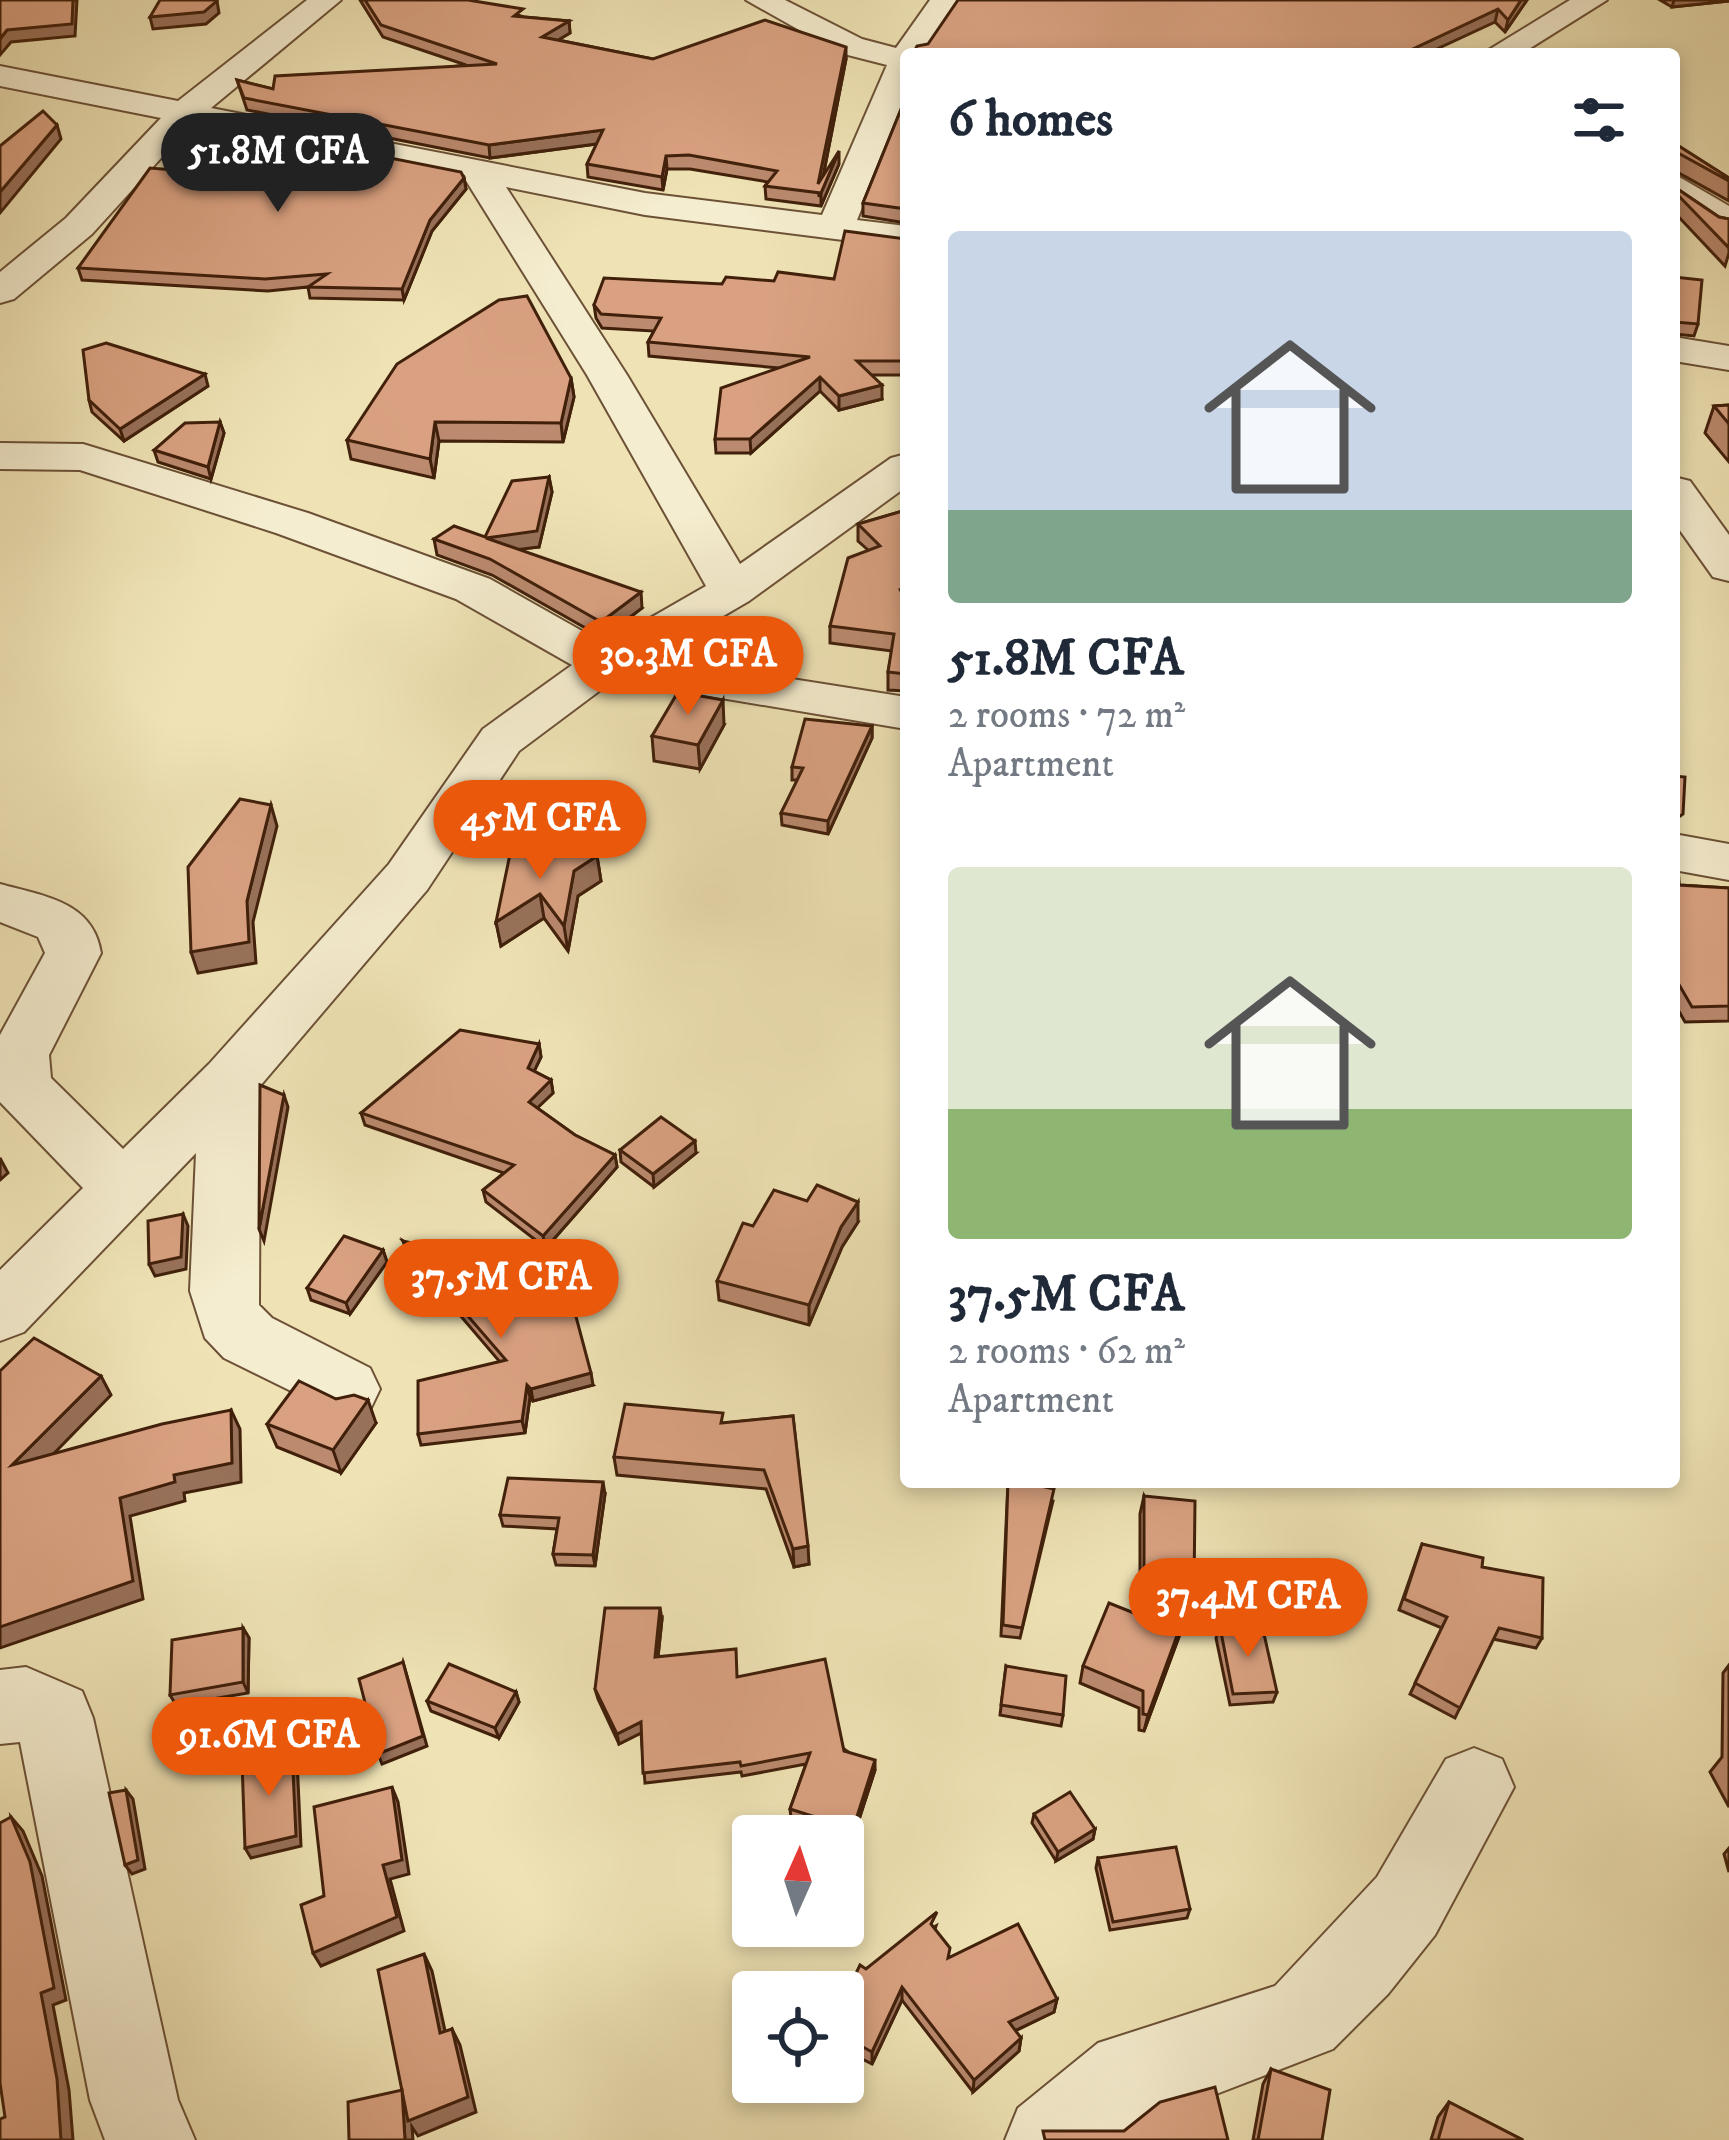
<!DOCTYPE html>
<meta charset="utf-8">
<style>
body{margin:0;font-family:"IM FELL DW Pica",serif;background:#f2f2f3;color:#1f2937;height:100vh;display:flex;flex-direction:column;font-size:45px;white-space:nowrap}
*{box-sizing:border-box;margin:0}
p{font-size:39px;color:#747a83}
.icon{flex:none;width:66px;height:66px;fill:none;stroke:currentColor;stroke-width:2;stroke-linecap:round;stroke-linejoin:round}
.map{position:relative;flex:1;overflow:hidden}
.panel{position:absolute;left:900px;top:48px;width:780px;height:1440px;display:flex;flex-direction:column;background:#fff;border-radius:12px;box-shadow:0 6px 18px #0003}
.panel>*{flex:none}
.needle{width:78px;rotate:3deg}
.controls{position:absolute;left:732px;top:1815px;display:grid;gap:24px}
.controls a{display:grid;place-items:center;width:132px;height:132px;border-radius:12px;background:#fff;box-shadow:0 6px 18px #0003;font-size:60px}
.price{position:absolute;translate:-50% -102px;padding:0 27px;border-radius:42px;background:#ea580c;color:#fff;font-size:39px;line-height:78px;filter:drop-shadow(0 3px 6px #0008)}
.price::after{content:'';position:absolute;left:50%;top:72px;width:36px;height:27px;margin-left:-18px;background:inherit;clip-path:polygon(0 0,100% 0,50% 100%)}
.price.selected{background:#222;color:#fff}
ul{padding:0;list-style:none}
li{display:grid;align-content:center;gap:24px;height:636px;padding:0 48px}
li span{display:grid;place-items:center;height:372px;border-radius:12px;color:#555}
li>.icon{margin-inline-start:auto}
span .icon{width:216px;height:216px;fill:#fffc;stroke-width:1}
li b{font-size:51px}
h2{display:flex;justify-content:space-between;align-items:center;height:144px;padding:0 48px;font-size:51px}
.map>svg:first-child{display:block}
.lines{fill:none;stroke-linecap:round;stroke-linejoin:round}
.minor-casing{stroke:#6c5136;stroke-width:4}
.minor{fill:#f5edcf;fill-rule:evenodd}
.wall{fill:#bb8a6f;stroke:#41200b;stroke-width:3}
.shaded-wall{fill:#98715a;stroke:#41200b;stroke-width:3}
.building{fill:#d9a181;stroke:#41200b;stroke-width:3}
</style>
<div class="map">
<svg width="1729" height="2140" viewBox="0 0 1729 2140">
<rect width="100%" height="100%" fill="#efe3b5"/>
<filter id="stains"><feTurbulence type="fractalNoise" baseFrequency=".00167" numOctaves="4"/><feColorMatrix values="0 0 0 0 .2 0 0 0 0 .09 0 0 0 0 .02 0 0 0 .5 -.17"/></filter>
<radialGradient id="worn" r=".72"><stop offset=".6" stop-color="#630" stop-opacity="0"/><stop offset="1" stop-color="#630" stop-opacity=".3"/></radialGradient>
<g class="lines">
<defs>
<g id="minor">
<path d="M307 0H341L211 108 645 193 822 215 887 65 840 53 746 0H785L862 39 896 48 930 0H960L924 54H906V97L857 220 906 226V248L645 215 506 187 627 375 740 564 891 458 906 454V487L749 601 653 657 906 697V729L614 680 519 751 427 890 260 1086 259 1305 272 1318 370 1368 380 1389 370 1410 346 1418 224 1358 205 1338 190 1291 196 1153 24 1332 0 1341V1270L83 1188 0 1102V1035L45 953 38 937 0 922V884C43 896 93 901 101 953L49 1055 51 1078 123 1149 209 1064 389 864 483 729 572 665 456 599 276 533 80 470 0 469V443L83 444 308 513 490 579 605 644 706 586 587 375 465 179 192 124 92 234 14 299 0 303V272L66 218 161 118 0 86V66L178 101Z"/>
<polygon points="1570,0 1607,0 1521,54 1482,54"/>
<polygon points="1674,174 1729,206 1729,233 1716,230 1674,201"/>
<polygon points="1674,337 1729,346 1729,370 1674,361"/>
<polygon points="1674,477 1690,481 1729,535 1729,581 1713,577 1674,522"/>
<polygon points="1674,834 1729,844 1729,880 1674,870"/>
<polygon points="26,1667 82,1691 93,1718 178,2100 195,2140 105,2140 90,2100 20,1742 0,1744 0,1670"/>
<polygon points="1474,1748 1502,1759 1514,1787 1435,1935 1388,1994 1333,2049 1211,2096 1152,2112 1119,2140 1005,2140 1018,2108 1098,2043 1275,1986 1377,1877 1446,1759"/>
</g>
</defs>
<!-- minor casing -->
<use href="#minor" class="minor-casing"/>
<!-- minor -->
<use href="#minor" class="minor"/>
</g>
<!-- wall -->
<g class="wall">
<polygon points="360,0 468,0 524,17 569,21 570,33 558,40 653,59 846,59 823,177 839,164 821,206 766,199 765,186 768,182 690,169 667,169 663,190 588,177 587,164 597,144 490,158 247,110 237,80 273,89 466,65 383,37"/>
<polygon points="1527,0 1505,32 1495,22 913,54"/>
<polygon points="1660,0 1729,0 1729,1 1672,7"/>
<polygon points="906,97 906,223 863,216 863,203"/>
<polygon points="1674,143 1729,178 1729,201 1677,172 1676,188 1719,217 1729,219 1729,253 1725,266 1674,212"/>
<polygon points="214,153 464,178 466,189 432,231 404,300 310,298 308,287 268,291 82,280 78,268 174,170"/>
<polygon points="906,239 906,375 872,375 882,399 839,410 820,391 751,453 716,453 715,439 779,368 649,356 648,342 654,331 602,328 596,318 594,305 722,284 834,279"/>
<polygon points="1674,277 1698,324 1694,336 1674,334"/>
<polygon points="571,378 574,397 563,442 439,441 434,478 351,459 347,440"/>
<polygon points="208,386 124,441 92,412 89,400"/>
<polygon points="1729,405 1729,462 1705,433 1714,406"/>
<polygon points="220,422 224,433 211,479 158,462 154,450"/>
<polygon points="549,477 552,492 539,547 519,549 642,608 603,638 492,575 437,555 434,539 485,537"/>
<polygon points="906,510 906,691 888,690 888,672 892,651 830,643 830,626 868,550 858,541 858,524"/>
<polygon points="724,725 700,769 654,761 652,736"/>
<polygon points="872,726 872,738 828,834 782,825 781,813 798,780 792,780 792,767"/>
<polygon points="1674,776 1679,885 1729,888 1729,1021 1685,1022 1676,1006 1674,1014"/>
<polygon points="597,856 601,881 578,896 568,951 544,918 501,946 496,922"/>
<polygon points="539,1044 541,1057 534,1071 551,1080 553,1093 537,1108 575,1135 615,1155 617,1167 546,1248 486,1202 483,1190 504,1173 365,1125 361,1113"/>
<polygon points="620,1150 696,1153 654,1187 621,1162"/>
<polygon points="858,1222 842,1247 809,1325 719,1300 717,1281 753,1226"/>
<polygon points="403,1241 593,1385 533,1401 530,1397 525,1433 421,1445 418,1434 500,1362 407,1253"/>
<polygon points="383,1250 387,1262 350,1314 311,1300 307,1288"/>
<polygon points="336,1399 376,1423 341,1473 277,1447 267,1424"/>
<polygon points="793,1416 809,1564 794,1567 766,1489 617,1475 614,1457 724,1423"/>
<polygon points="1008,1482 1053,1501 1020,1638 1001,1636"/>
<polygon points="605,1494 595,1566 556,1565 553,1554 557,1529 503,1526 500,1515"/>
<polygon points="1144,1496 1190,1607 1144,1731 1139,1730 1139,1708 1080,1683 1083,1666 1140,1616 1140,1514"/>
<polygon points="1422,1544 1482,1567 1542,1638 1536,1648 1493,1639 1455,1718 1410,1694 1442,1628 1399,1610"/>
<polygon points="662,1619 658,1656 738,1677 875,1770 853,1838 791,1818 790,1809 806,1764 742,1776 741,1772 645,1783 641,1733 619,1744 598,1699 595,1689"/>
<polygon points="1220,1627 1277,1692 1273,1702 1230,1705 1216,1638"/>
<polygon points="243,1628 249,1638 248,1693 176,1705 170,1695"/>
<polygon points="1729,1665 1729,1807 1710,1772 1722,1757 1723,1673"/>
<polygon points="1006,1666 1063,1715 1061,1726 1000,1715"/>
<polygon points="516,1692 519,1702 499,1738 431,1711 427,1701"/>
<polygon points="1034,1814 1095,1829 1093,1839 1056,1861 1032,1823"/>
<polygon points="1729,1848 1729,1872 1724,1854"/>
<polygon points="1098,1858 1190,1909 1187,1918 1110,1930 1096,1868"/>
<polygon points="936,1926 935,1929 949,1958 1057,1999 1054,2012 1015,2031 1021,2038 1019,2051 973,2092 902,2000 872,2064 843,2049 843,2000 866,1969"/>
<polygon points="1271,2069 1322,2140 1253,2140 1263,2084"/>
<polygon points="1449,2102 1523,2140 1431,2140 1438,2117"/>
</g>
<!-- shaded-wall -->
<g class="shaded-wall">
<polygon points="73,0 77,0 75,36 11,42 0,55 0,39 7,30"/>
<polygon points="1521,0 1527,0 1505,32 1508,20"/>
<polygon points="1674,0 1729,0 1729,1 1672,7"/>
<polygon points="217,1 219,13 206,24 153,29 150,17"/>
<polygon points="1498,9 1495,22 1426,54 1402,54"/>
<polygon points="569,21 570,33 543,49 542,37"/>
<polygon points="846,47 846,59 819,197 818,184"/>
<polygon points="57,125 61,139 0,213 0,192"/>
<polygon points="603,130 604,143 490,158 489,145"/>
<polygon points="839,151 839,164 821,206 821,193"/>
<polygon points="666,156 667,169 663,190 662,177"/>
<polygon points="464,178 466,189 432,231 404,300 402,289 430,220"/>
<polygon points="205,374 208,386 124,441 120,429"/>
<polygon points="820,377 820,391 751,453 750,439"/>
<polygon points="571,378 574,397 563,442 561,423"/>
<polygon points="882,385 882,399 839,410 839,396"/>
<polygon points="220,422 224,433 211,479 208,467"/>
<polygon points="435,422 439,441 434,478 430,459"/>
<polygon points="549,477 552,492 539,547 489,553 486,538"/>
<polygon points="641,592 642,608 603,638 601,622"/>
<polygon points="723,700 724,725 700,769 698,745"/>
<polygon points="872,726 872,738 828,834 828,821"/>
<polygon points="271,805 277,826 253,922 256,963 198,973 191,952 247,901"/>
<polygon points="597,856 601,881 578,896 568,951 564,926 574,871"/>
<polygon points="540,894 544,918 501,946 496,922"/>
<polygon points="539,1044 541,1057 530,1080 528,1068"/>
<polygon points="551,1080 553,1093 531,1114 529,1102"/>
<polygon points="284,1095 288,1107 264,1241 259,1229"/>
<polygon points="695,1141 696,1153 654,1187 653,1174"/>
<polygon points="615,1155 617,1167 546,1248 543,1236"/>
<polygon points="0,1158 8,1173 0,1180"/>
<polygon points="858,1202 858,1222 842,1247 809,1325 809,1305 841,1227"/>
<polygon points="183,1214 188,1226 186,1269 155,1276 149,1264"/>
<polygon points="383,1250 387,1262 350,1314 346,1303"/>
<polygon points="591,1373 593,1385 533,1401 531,1389"/>
<polygon points="101,1376 111,1395 24,1484 12,1465"/>
<polygon points="527,1385 530,1397 525,1433 522,1421"/>
<polygon points="368,1400 376,1423 341,1473 333,1450"/>
<polygon points="231,1410 240,1429 241,1482 184,1493 185,1501 130,1516 143,1599 0,1648 0,1627 120,1498 174,1475"/>
<polygon points="603,1482 605,1494 595,1566 593,1555"/>
<polygon points="808,1546 809,1564 794,1567 793,1549"/>
<polygon points="1194,1589 1190,1607 1144,1731 1148,1715"/>
<polygon points="660,1608 662,1619 657,1667 655,1657"/>
<polygon points="243,1628 249,1638 248,1693 243,1682"/>
<polygon points="403,1662 427,1746 382,1764 378,1754"/>
<polygon points="516,1692 519,1702 499,1738 495,1728"/>
<polygon points="641,1722 643,1732 619,1744 617,1734"/>
<polygon points="292,1749 297,1759 301,1846 251,1858 245,1848"/>
<polygon points="875,1760 875,1770 853,1838 853,1829"/>
<polygon points="392,1787 398,1802 409,1874 390,1879 404,1931 321,1966 313,1953 383,1865"/>
<polygon points="126,1790 133,1799 145,1869 132,1874 125,1865"/>
<polygon points="11,1817 23,1831 42,1876 66,2000 53,2005 69,2090 73,2140 61,2140"/>
<polygon points="1095,1829 1093,1839 1056,1861 1058,1852"/>
<polygon points="424,1954 432,1971 449,2049 440,2033"/>
<polygon points="902,1987 902,2000 872,2064 872,2052"/>
<polygon points="1057,1999 1054,2012 1006,2035 1009,2022"/>
<polygon points="452,2029 460,2045 476,2112 418,2136 412,2127 413,2140 405,2140 402,2090"/>
<polygon points="1021,2038 1019,2051 973,2092 974,2080"/>
</g>
<!-- building -->
<g class="building">
<polygon points="0,0 73,0 72,24 7,30 0,39"/>
<polygon points="160,0 216,0 217,1 204,12 150,17"/>
<polygon points="365,0 468,0 523,9 514,16 569,21 542,37 653,59 765,20 846,47 818,184 839,151 821,193 765,186 777,171 689,155 666,156 662,177 587,164 603,130 489,145 244,98 237,80 273,89 275,76 497,64 381,25"/>
<polygon points="958,0 1521,0 1508,20 1498,9 1402,54 913,54 917,46 928,44"/>
<polygon points="906,97 906,209 863,203"/>
<polygon points="43,111 57,125 0,192 0,146"/>
<polygon points="249,130 461,172 464,178 430,220 402,289 308,287 327,274 265,279 78,268 150,168 174,170 202,150 214,153"/>
<polygon points="1674,143 1729,178 1729,181 1678,153 1676,188 1719,217 1729,219 1729,248 1674,191"/>
<polygon points="845,231 906,239 906,361 857,361 882,385 839,396 820,377 750,439 715,439 721,388 810,357 648,342 661,318 601,314 594,305 604,278 722,284 726,277 774,281 778,272 834,279"/>
<polygon points="1674,277 1702,280 1698,324 1675,322 1674,327"/>
<polygon points="527,296 571,378 561,423 435,422 430,459 347,440 397,364 499,300"/>
<polygon points="106,343 205,374 120,429 89,400 83,350"/>
<polygon points="1729,405 1729,424 1714,406"/>
<polygon points="220,422 208,467 154,450 185,423"/>
<polygon points="549,477 537,531 486,538 641,592 601,622 490,559 434,539 454,526 485,537 512,481"/>
<polygon points="906,510 906,587 899,590 906,590 906,674 888,672 894,634 830,626 848,558 880,546 858,524"/>
<polygon points="678,692 723,700 698,745 652,736"/>
<polygon points="805,719 872,726 828,821 781,813 803,768 792,767"/>
<polygon points="1674,776 1685,777 1683,814 1676,819 1679,885 1729,888 1729,1006 1692,1007 1674,976"/>
<polygon points="240,799 271,805 247,901 249,942 191,952 188,867"/>
<polygon points="510,854 597,856 574,871 564,926 540,894 496,922"/>
<polygon points="1674,990 1677,991 1676,1010 1674,1010"/>
<polygon points="460,1030 539,1044 528,1068 551,1080 529,1102 575,1135 615,1155 543,1236 483,1190 514,1165 361,1113"/>
<polygon points="260,1085 284,1095 259,1229"/>
<polygon points="661,1117 695,1141 653,1174 620,1150"/>
<polygon points="817,1185 858,1202 841,1227 809,1305 717,1281 743,1223 753,1226 774,1190 807,1201"/>
<polygon points="183,1214 181,1257 149,1264 148,1221"/>
<polygon points="344,1236 383,1250 346,1303 307,1288"/>
<polygon points="403,1241 566,1279 591,1373 531,1389 527,1385 522,1421 418,1434 418,1381 506,1360"/>
<polygon points="34,1338 101,1376 12,1465 162,1424 231,1410 232,1463 174,1475 175,1482 120,1498 133,1581 0,1627 0,1371"/>
<polygon points="299,1381 336,1399 354,1395 368,1400 333,1450 267,1424"/>
<polygon points="625,1404 723,1413 721,1423 793,1416 808,1546 793,1549 764,1470 614,1457"/>
<polygon points="508,1478 603,1482 593,1555 553,1554 559,1518 500,1515"/>
<polygon points="1008,1482 1023,1482 1054,1489 1022,1628 1003,1625"/>
<polygon points="1144,1496 1195,1501 1194,1589 1148,1715 1143,1714 1143,1691 1083,1666 1109,1603 1144,1617"/>
<polygon points="1422,1544 1483,1558 1482,1567 1543,1578 1542,1638 1499,1628 1460,1708 1415,1683 1447,1617 1404,1599"/>
<polygon points="605,1608 660,1608 655,1657 736,1649 737,1677 825,1659 844,1751 875,1760 853,1829 790,1809 810,1753 741,1766 740,1762 643,1773 641,1722 617,1734 595,1689"/>
<polygon points="1262,1625 1277,1692 1233,1694 1220,1627"/>
<polygon points="243,1628 243,1682 170,1695 172,1640"/>
<polygon points="403,1662 423,1736 378,1754 359,1679"/>
<polygon points="449,1664 516,1692 495,1728 427,1701"/>
<polygon points="1006,1666 1066,1676 1063,1715 1001,1705"/>
<polygon points="292,1749 296,1836 245,1848 242,1761"/>
<polygon points="392,1787 402,1860 383,1865 397,1917 313,1953 301,1905 324,1896 314,1807"/>
<polygon points="126,1790 138,1860 125,1865 109,1793"/>
<polygon points="1070,1792 1095,1829 1058,1852 1034,1814"/>
<polygon points="11,1817 30,1862 54,1988 41,1993 57,2079 61,2140 0,2140 0,2119 5,2117 0,2083 0,1823"/>
<polygon points="1176,1847 1190,1909 1113,1922 1098,1858"/>
<polygon points="937,1912 931,1924 950,1948 948,1958 1018,1924 1057,1999 1009,2022 1021,2038 974,2080 902,1987 872,2052 843,2036 843,2000 860,1965 866,1969"/>
<polygon points="424,1954 440,2033 452,2029 468,2097 408,2121 378,1970"/>
<polygon points="1271,2069 1330,2090 1322,2140 1258,2140"/>
<polygon points="1215,2087 1228,2140 1045,2140 1043,2131 1124,2131 1160,2102"/>
<polygon points="402,2090 405,2140 349,2140 348,2102"/>
<polygon points="1449,2102 1523,2140 1438,2140"/>
</g>
<rect width="100%" height="100%" filter="url(#stains)"/>
<rect width="100%" height="100%" fill="url(#worn)"/>
</svg>
<div class="controls">
<a><svg class="needle" viewBox="-14 -14 28 28"><path d="M0-13l5 13h-10z" fill="#e53935"/><path d="M0 13l5-13h-10z" fill="#747a83"/></svg></a>
<a><svg class="icon" aria-label="locate" viewBox="0 0 24 24"><circle cx="12" cy="12" r="6"/><path d="M12 2v4M12 18v4M2 12h4M18 12h4"/></svg></a>
</div>
<b class="price selected" style="left:278px;top:215px">51.8M CFA</b>
<b class="price" style="left:688px;top:718px">30.3M CFA</b>
<b class="price" style="left:540px;top:882px">45M CFA</b>
<b class="price" style="left:501px;top:1341px">37.5M CFA</b>
<b class="price" style="left:1248px;top:1660px">37.4M CFA</b>
<b class="price" style="left:269px;top:1799px">91.6M CFA</b>
<section class="panel">
<h2>6 homes<svg class="icon" aria-label="filters" viewBox="0 0 24 24"><path d="M4 7h16M4 17h16"/><circle cx="9" cy="7" r="2"/><circle cx="15" cy="17" r="2"/></svg></h2>
<ul>
<li><span style="background:linear-gradient(#c9d6e8 75%,#7fa58c 0)"><svg class="icon" aria-label="home" viewBox="0 0 24 24"><path d="M3 11l9-7 9 7M6 9v11h12V9"/></svg></span><div><b>51.8M CFA</b><p>2 rooms · 72 m²</p><p>Apartment</p></div></li>
<li><span style="background:linear-gradient(#dfe7d0 65%,#8fb573 0)"><svg class="icon" aria-label="home" viewBox="0 0 24 24"><path d="M3 11l9-7 9 7M6 9v11h12V9"/></svg></span><div><b>37.5M CFA</b><p>2 rooms · 62 m²</p><p>Apartment</p></div></li>
</ul>
</section>
</div>
